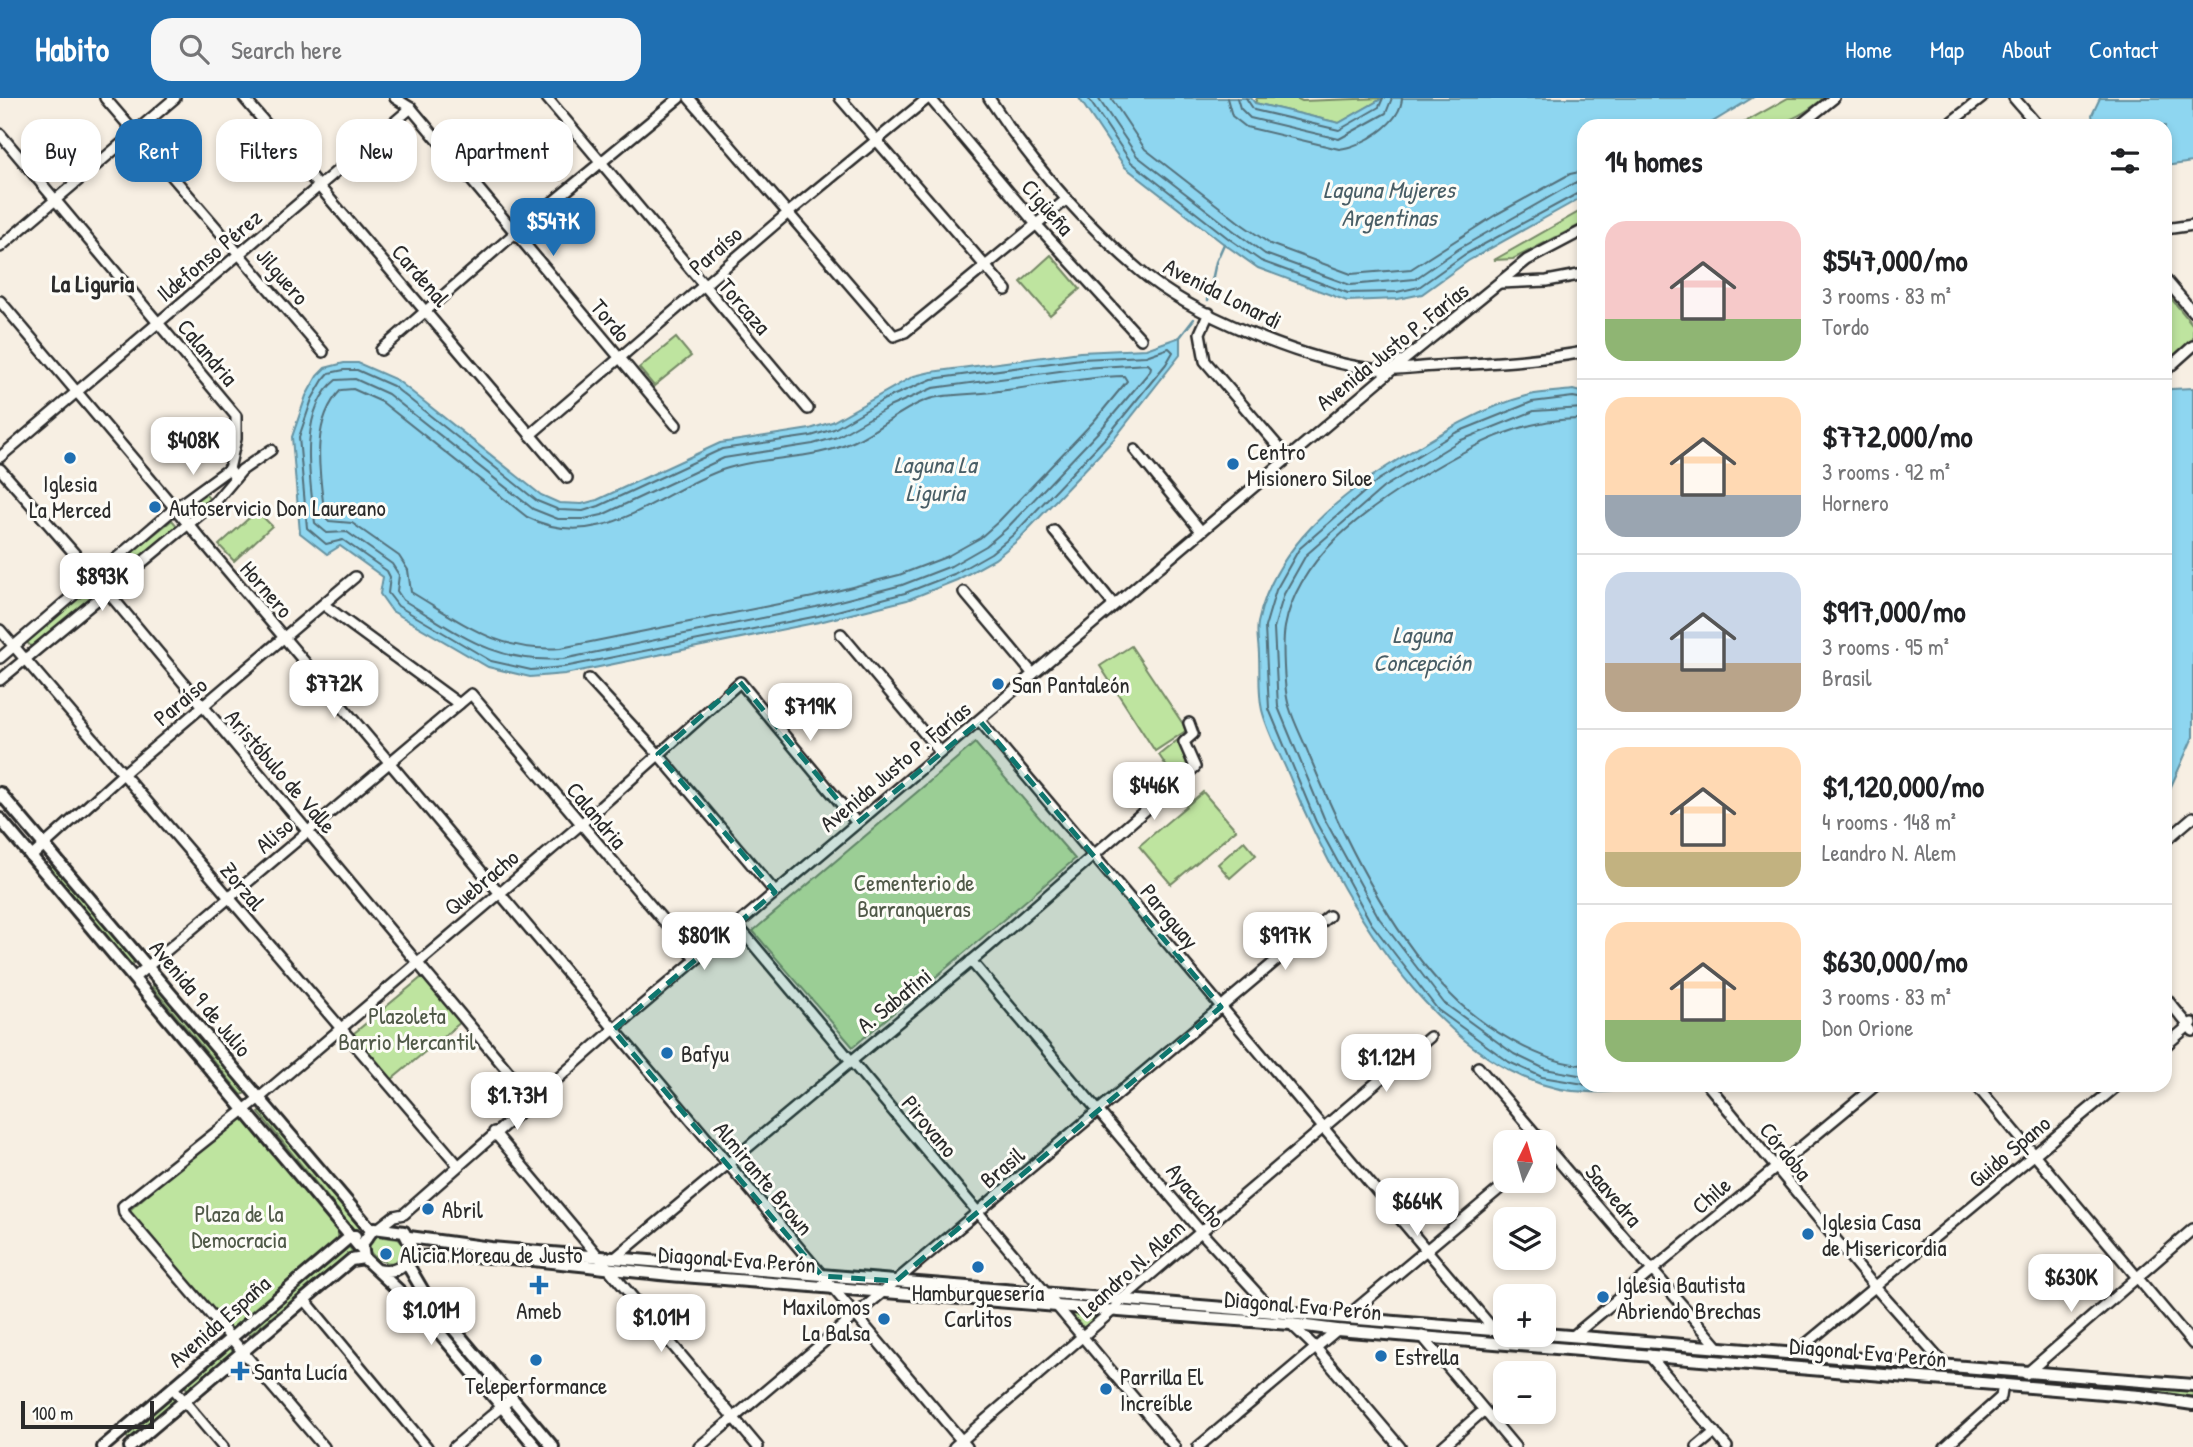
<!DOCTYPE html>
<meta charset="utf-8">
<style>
body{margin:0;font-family:"Patrick Hand",sans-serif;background:#f6f6f6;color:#202124;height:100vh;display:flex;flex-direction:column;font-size:26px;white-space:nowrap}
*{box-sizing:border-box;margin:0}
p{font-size:23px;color:#757577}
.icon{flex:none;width:38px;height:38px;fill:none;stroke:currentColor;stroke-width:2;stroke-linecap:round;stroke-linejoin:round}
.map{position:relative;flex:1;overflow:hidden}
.sheet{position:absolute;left:1577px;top:21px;width:595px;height:973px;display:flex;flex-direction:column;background:#fff;border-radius:21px;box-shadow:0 4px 10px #0003}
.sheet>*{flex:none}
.top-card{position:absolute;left:21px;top:21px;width:665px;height:63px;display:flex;gap:14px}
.needle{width:46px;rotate:5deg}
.fabs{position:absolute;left:1493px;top:1032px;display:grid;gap:14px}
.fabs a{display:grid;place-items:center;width:63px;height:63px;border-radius:14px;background:#fff;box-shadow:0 4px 10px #0003;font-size:35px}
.scale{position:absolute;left:21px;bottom:18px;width:133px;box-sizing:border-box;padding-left:7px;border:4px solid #2b2b2b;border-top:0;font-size:19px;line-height:24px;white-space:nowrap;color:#2b2b2b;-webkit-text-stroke:5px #fdfcf7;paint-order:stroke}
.price{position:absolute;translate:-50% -60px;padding:0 16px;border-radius:14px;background:#fff;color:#222;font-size:23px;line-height:46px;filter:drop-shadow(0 2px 4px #0008)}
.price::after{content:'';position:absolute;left:50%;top:42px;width:21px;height:16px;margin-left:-10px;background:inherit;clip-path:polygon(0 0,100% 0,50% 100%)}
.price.selected{background:#1f6fb2;color:#fff}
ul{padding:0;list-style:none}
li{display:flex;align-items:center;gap:21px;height:175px;padding:0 28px}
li+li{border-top:2px solid #e0e0e0}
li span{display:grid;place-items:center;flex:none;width:196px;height:140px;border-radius:21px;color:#555}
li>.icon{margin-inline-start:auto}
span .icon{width:84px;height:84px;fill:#fffc;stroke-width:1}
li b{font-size:30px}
h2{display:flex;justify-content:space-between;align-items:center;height:84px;padding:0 28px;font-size:30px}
.pill{padding:0 24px;border-radius:21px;background:#fff;box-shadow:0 4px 10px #0003;font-size:24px;line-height:63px}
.pill.selected{background:#1f6fb2;color:#fff}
header{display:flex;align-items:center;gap:42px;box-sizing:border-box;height:98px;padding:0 35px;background:#1f6fb2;color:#fff}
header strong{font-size:33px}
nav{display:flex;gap:38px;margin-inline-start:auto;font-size:24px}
.search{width:490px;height:63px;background:#f6f6f6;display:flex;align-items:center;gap:18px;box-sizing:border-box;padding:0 24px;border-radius:21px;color:#757577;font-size:26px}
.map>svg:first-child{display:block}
.green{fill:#bee49f;stroke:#748865;stroke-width:2}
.water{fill:#8ed6f0;stroke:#6692a1;stroke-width:2}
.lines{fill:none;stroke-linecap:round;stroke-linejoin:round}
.shore{stroke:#536f7a;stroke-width:2}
.stream{stroke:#6692a1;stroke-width:2.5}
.minor-casing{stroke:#2b2b2b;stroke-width:14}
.major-casing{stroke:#2b2b2b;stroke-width:16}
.minor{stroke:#fdfcf7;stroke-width:9}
.major{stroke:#fdfcf7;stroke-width:10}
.marked{fill:#0f766e;fill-opacity:0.2;stroke:#0f766e;stroke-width:5;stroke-dasharray:14 9;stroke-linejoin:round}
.poi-dot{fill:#1f6fb2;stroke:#fdfcf7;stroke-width:2.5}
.labels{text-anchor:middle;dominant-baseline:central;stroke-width:6;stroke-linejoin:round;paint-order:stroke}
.street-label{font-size:23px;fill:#2b2b2b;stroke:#fdfcf7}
.poi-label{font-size:23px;fill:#2b2b2b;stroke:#fdfcf7;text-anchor:start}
.park-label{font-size:23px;fill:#505948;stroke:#fdfcf7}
.water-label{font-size:24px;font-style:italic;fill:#495e66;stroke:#fdfcf7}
.neighbourhood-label{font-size:24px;font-weight:bold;fill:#2b2b2b;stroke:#fdfcf7}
</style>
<header>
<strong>Habito</strong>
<div class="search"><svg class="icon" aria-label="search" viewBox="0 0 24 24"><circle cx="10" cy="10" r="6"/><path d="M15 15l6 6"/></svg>Search here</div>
<nav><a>Home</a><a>Map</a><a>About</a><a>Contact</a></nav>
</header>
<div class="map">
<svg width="2193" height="1349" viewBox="0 0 2193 1349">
<rect width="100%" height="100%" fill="#f7efe3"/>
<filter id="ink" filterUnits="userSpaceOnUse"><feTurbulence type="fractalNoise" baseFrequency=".0143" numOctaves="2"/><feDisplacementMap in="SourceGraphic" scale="14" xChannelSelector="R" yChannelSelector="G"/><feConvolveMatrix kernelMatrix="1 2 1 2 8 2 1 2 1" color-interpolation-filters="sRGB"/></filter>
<g filter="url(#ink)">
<!-- green -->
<g class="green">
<polygon points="1257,0 1296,0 1302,3 1383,0 1339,25 1255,5"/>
<path d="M1788 0H1824C1792 26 1778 28 1738 28Z"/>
<polygon points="1584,111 1584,125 1513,161 1494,162"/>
<polygon points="1051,157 1080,191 1050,217 1021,184"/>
<polygon points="2165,193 2193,227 2193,241 2165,265"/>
<polygon points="676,240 691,258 654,288 639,270"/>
<polygon points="203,393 211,403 196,416 187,406"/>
<polygon points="257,413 272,428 234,463 219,447"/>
<polygon points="172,422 178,429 112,482 106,475"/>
<polygon points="91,488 97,496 32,550 26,543"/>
<polygon points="1131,548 1187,632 1155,653 1100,568"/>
<polygon points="1179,641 1187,667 1173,678 1159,657"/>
<polygon points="975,645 1075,761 853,949 753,833"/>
<polygon points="1203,694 1236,732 1171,786 1139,748"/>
<polygon points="1244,743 1256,757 1230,780 1218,766"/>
<polygon points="53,766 135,863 131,867 49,769"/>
<polygon points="422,879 461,924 391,982 353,936"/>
<polygon points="156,885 247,994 242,997 152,889"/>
<polygon points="263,1012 360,1130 355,1133 259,1015"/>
<polygon points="245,1021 338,1130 338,1145 232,1233 130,1117 131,1111 232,1023"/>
<path d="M377 1138 398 1141 408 1149 403 1162C390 1168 376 1164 368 1151L370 1142Z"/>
<polygon points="348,1148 352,1153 250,1237 246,1232"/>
<polygon points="1070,1215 1100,1216 1084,1230"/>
<polygon points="228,1247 233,1253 188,1292 183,1286"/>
<polygon points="2142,1291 2193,1292 2193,1299 2142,1294"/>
<polygon points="170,1298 175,1303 129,1342 125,1336"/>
</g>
<!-- water -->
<g class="water">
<polygon points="1079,0 1251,0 1255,5 1339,25 1383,0 1752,0 1706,28 1584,28 1584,98 1468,163 1422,196 1398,201 1347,203 1258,170 1224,146 1125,69"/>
<polygon points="2100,0 2193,0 2193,64 2165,68 2165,28 2094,28 2092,17"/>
<polygon points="1180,239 1180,257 1114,341 1018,442 995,461 957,482 907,502 819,524 565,576 530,579 488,569 392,513 380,496 383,479 340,448 327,456 300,435 292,339 306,298 317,278 325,270 344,265 358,265 397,282 541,397 559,405 582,406 597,402 720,345 810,331 832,324 914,278 931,274 1080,254 1146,251"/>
<polygon points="2193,290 2193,639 2165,702 2165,296 2171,291"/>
<path d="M1573 292 1584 295V987H1640C1473 1038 1343 809 1291 682 1282 660 1268 636 1262 612 1258 595 1260 575 1259 558 1259 548 1256 535 1258 525 1273 451 1337 399 1399 361 1439 336 1483 309 1530 297 1544 294 1559 294 1573 292Z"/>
</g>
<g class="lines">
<!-- shore -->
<g class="shore">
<polyline points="1088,0 1131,64 1228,140 1261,163 1348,195 1397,194 1419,189 1464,157 1584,92"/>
<polyline points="1098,0 1137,58 1234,133 1265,156 1350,187 1415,181 1460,150 1574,85 1584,84"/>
<polyline points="1111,0 1145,51 1240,125 1270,146 1351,176 1411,171 1497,116 1570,76 1584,73"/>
<path d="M1227 0 1232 18 1246 29 1339 51C1362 49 1401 25 1402 0"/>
<polyline points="1237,0 1240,10 1250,20 1339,41 1386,15 1392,0"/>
<polyline points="1246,0 1254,12 1339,32 1379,9 1383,0"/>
<polygon points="1169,250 1173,254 1166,266 1109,336 1013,437 991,455 954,476 905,495 818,518 564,569 531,572 491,563 398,508 388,495 390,479 387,473 343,442 326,446 307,430 299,339 312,301 323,282 329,275 344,272 357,272 393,288 537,403 559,412 583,413 599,408 722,351 811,338 834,331 885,301 932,281 1081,261 1146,258"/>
<path d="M1148 266 1151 269 1150 273 1102 330 1006 431 986 448 951 468 902 487 816 509 563 561C494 566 460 536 403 502L397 493 399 477 392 466 347 434 327 435 315 425C310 383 297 313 336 282L355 281 388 296 533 411 558 421H584L602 417 724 360 813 346 837 339 889 309 933 290 1082 270Z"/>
<path d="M1124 278 1127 283 1094 323 999 423 980 440 946 459 899 477 813 499 561 550C498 555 463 525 411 494L408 472 399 458 352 425 329 423 325 419C320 378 309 325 341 292L353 291 382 304 527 419C602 457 658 393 725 371 767 357 813 363 855 343 879 332 898 313 924 303 944 295 971 297 992 294 1036 289 1080 279 1124 278Z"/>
<polyline points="1584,301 1573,299 1532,304 1455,335 1378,382 1299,451 1276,492 1265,529 1269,611 1316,724 1371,825 1438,912 1509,964 1542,979 1584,986"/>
<polyline points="1584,310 1534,313 1459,343 1384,389 1306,457 1284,496 1274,530 1278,609 1324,720 1379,820 1444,905 1514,956 1545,971 1584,978"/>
<path d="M1584 321C1523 319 1469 349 1418 380 1363 414 1297 461 1285 529 1282 545 1284 593 1289 608 1294 625 1303 641 1309 657 1342 737 1389 835 1451 897 1480 927 1541 966 1584 967"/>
</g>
<!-- stream -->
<g class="stream">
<polyline points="1208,202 1216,164 1224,146"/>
<polyline points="1180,239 1194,221"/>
</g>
<defs>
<g id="minor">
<polyline points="105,0 323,254"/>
<polyline points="244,0 567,380"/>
<polyline points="395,0 411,10 676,327"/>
<polyline points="547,0 808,311"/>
<polyline points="689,0 894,238 905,234 1067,101"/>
<polyline points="840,0 1006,192"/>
<polyline points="930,0 1035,125 1141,241"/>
<path d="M989 0C1030 63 1082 123 1139 172 1189 216 1306 263 1372 271 1392 273 1415 269 1436 268 1485 265 1535 263 1584 254"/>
<polyline points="2014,0 2038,28"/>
<polyline points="1799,28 1834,0"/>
<polyline points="1946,28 1982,0"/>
<polyline points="0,36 236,318 236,341 229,371 235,380"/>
<polyline points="2165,131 2193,127"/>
<polyline points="0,149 175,0"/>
<polyline points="2165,181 2193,214"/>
<polyline points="1500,185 1547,183 1584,176"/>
<polyline points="0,203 967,1349"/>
<polyline points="1209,215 1200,235 1205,263 1288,360"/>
<polyline points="381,252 514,136 679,0"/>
<polyline points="2165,273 2193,248"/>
<polyline points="530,337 788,115 928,0"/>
<polyline points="1135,352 1201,433"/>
<polyline points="0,359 411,10"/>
<polyline points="0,371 96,480 532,1002"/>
<polyline points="1054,433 1114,507"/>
<polyline points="964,494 1033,576"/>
<polyline points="324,507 459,606"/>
<polyline points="0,532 458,1067"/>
<polyline points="841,536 940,654"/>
<polyline points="0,560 174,411 229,371"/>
<polyline points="589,581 658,656 775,794"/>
<polyline points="0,582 215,404 242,372 271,352"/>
<polyline points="980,623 1494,1232"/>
<polyline points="2165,743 2193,719"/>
<polyline points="31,759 123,676 355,479"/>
<polyline points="737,827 1175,1349"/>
<polyline points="971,863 1201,1134 1275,1215"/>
<polyline points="134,880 471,596 696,861"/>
<polyline points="2165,899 2193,933"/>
<polyline points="2165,948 2192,925"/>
<polyline points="1478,969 1719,1250"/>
<polyline points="1708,987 1875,1189 1946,1269"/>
<polyline points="1976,987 2193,1246"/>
<polyline points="494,1034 758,1349"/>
<polyline points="380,1129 394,1118 404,1116 613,932 1393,271 1527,162 1584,132"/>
<polyline points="615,1160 987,850 1195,669 1184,644 1193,636 1189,625"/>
<polyline points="305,1202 427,1349"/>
<polyline points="1345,1220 1509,1083"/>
<polyline points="1290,1225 1316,1250 1400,1349"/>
<polyline points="1422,1238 1515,1349"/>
<polyline points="1573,1238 1876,987"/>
<polyline points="1794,1256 2118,987"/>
<polyline points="1649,1257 1727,1349"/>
<polyline points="2026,1276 2193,1131"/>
<polyline points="173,1290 223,1349"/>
<polyline points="324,1349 124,1115 123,1108 258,1001 580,727 740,584 857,725"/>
<polyline points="454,1349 512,1300"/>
<polyline points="699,1349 1329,818"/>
<polyline points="954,1349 1112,1213 1122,1201 1430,939"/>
<polyline points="1198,1349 1337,1232"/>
<polyline points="1442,1349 1483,1313"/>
<polyline points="1697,1349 1715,1334"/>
<polyline points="1945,1349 2001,1299 2003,1286"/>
</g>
<g id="major">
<polyline points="0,695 371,1132"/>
<polyline points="0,721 361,1151"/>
<polyline points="409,1139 491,1150 1505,1233"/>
<path d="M408 1160C499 1152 593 1171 683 1178 886 1193 1088 1212 1291 1226L1337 1232 2139 1298 2193 1306"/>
<polyline points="406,1164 426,1198 553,1349"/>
<path d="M377 1172C395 1176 409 1168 411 1148L404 1134 374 1130 362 1146 364 1160 423 1215 536 1349"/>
<polyline points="1544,1236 2193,1287"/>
<polyline points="103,1349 351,1138 355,1138"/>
<polyline points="130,1349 351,1162 364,1160"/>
</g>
</defs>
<!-- minor casing -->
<use href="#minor" class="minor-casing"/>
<!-- major casing -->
<use href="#major" class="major-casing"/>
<!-- minor -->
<use href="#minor" class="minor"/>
<!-- major -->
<use href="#major" class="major"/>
</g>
</g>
<!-- marked area -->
<path class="marked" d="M740 584 857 725 980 623 1221 909 896 1183 822 1178 613 932 775 794 658 656Z"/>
<!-- markers -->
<g class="poi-dot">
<circle cx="70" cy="360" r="7"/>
<circle cx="1233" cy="366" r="7"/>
<circle cx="155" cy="409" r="7"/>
<circle cx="998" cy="586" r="7"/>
<circle cx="667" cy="955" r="7"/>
<circle cx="428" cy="1111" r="7"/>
<circle cx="1808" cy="1136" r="7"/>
<circle cx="386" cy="1156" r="7"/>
<circle cx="978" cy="1169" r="7"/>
<path d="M535.5 1176.5h7v7h7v7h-7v7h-7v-7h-7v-7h7z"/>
<circle cx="1603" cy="1199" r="7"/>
<circle cx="884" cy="1221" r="7"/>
<circle cx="1381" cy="1258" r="7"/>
<circle cx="536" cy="1262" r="7"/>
<path d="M236.5 1262.5h7v7h7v7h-7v7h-7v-7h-7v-7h7z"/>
<circle cx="1106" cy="1291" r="7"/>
</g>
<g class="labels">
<!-- street labels -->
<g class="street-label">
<text transform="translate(1048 109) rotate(49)">Cigüeña</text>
<text transform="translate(715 152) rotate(-41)">Paraíso</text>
<text transform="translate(209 157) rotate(-40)">Ildefonso Pérez</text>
<text transform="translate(421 177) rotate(49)">Cardenal</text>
<text transform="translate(283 178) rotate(49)">Jilguero</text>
<text transform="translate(1223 195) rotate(27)">Avenida Lonardi</text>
<text transform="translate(745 208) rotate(49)">Torcaza</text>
<text transform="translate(611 222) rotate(50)">Tordo</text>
<text transform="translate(1392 248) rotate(-39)">Avenida Justo P. Farías</text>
<text transform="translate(208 254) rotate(50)">Calandria</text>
<text transform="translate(267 491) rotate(49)">Hornero</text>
<text transform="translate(180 603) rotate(-40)">Paraíso</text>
<text transform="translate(895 668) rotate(-40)">Avenida Justo P. Farías</text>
<text transform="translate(281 673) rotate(49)">Aristóbulo de Valle</text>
<text transform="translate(597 717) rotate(50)">Calandria</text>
<text transform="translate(274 737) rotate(-41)">Aliso</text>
<text transform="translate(481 784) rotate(-40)">Quebracho</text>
<text transform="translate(243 788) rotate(50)">Zorzal</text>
<text transform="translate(1170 818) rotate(50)">Paraguay</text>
<text transform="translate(201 900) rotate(50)">Avenida 9 de Julio</text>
<text transform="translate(894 902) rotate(-39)">A. Sabatini</text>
<text transform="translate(930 1028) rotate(50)">Pirovano</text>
<text transform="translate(1786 1053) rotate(51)">Córdoba</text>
<text transform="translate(2009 1053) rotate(-40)">Guido Spano</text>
<text transform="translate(1002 1069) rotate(-40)">Brasil</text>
<text transform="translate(764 1080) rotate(50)">Almirante Brown</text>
<text transform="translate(1196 1097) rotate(50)">Ayacucho</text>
<text transform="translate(1614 1097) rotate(50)">Saavedra</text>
<text transform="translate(1711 1097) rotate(-41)">Chile</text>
<text transform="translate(737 1161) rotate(4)">Diagonal Eva Perón</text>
<text transform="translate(1131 1170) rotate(-42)">Leandro N. Alem</text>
<text transform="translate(1303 1207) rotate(5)">Diagonal Eva Perón</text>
<text transform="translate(219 1223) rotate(-41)">Avenida España</text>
<text transform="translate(1868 1254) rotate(5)">Diagonal Eva Perón</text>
</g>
<!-- poi labels -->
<g class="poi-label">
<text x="1247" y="353">Centro<tspan x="1247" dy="26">Misionero Siloe</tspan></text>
<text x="70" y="385" text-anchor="middle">Iglesia<tspan x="70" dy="26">La Merced</tspan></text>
<text x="169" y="409">Autoservicio Don Laureano</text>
<text x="1012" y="586">San Pantaleón</text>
<text x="681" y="955">Bafyu</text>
<text x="442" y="1111">Abril</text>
<text x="1822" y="1123">Iglesia Casa<tspan x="1822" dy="26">de Misericordia</tspan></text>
<text x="400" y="1156">Alicia Moreau de Justo</text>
<text x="1617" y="1186">Iglesia Bautista<tspan x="1617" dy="26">Abriendo Brechas</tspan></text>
<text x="978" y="1194" text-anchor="middle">Hamburguesería<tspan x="978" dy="26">Carlitos</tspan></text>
<text x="870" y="1208" text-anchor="end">Maxilomos<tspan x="870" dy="26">La Balsa</tspan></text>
<text x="539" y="1212" text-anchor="middle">Ameb</text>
<text x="1395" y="1258">Estrella</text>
<text x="254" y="1273">Santa Lucía</text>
<text x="1120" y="1278">Parrilla El<tspan x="1120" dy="26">Increíble</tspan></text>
<text x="536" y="1287" text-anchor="middle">Teleperformance</text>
</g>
<!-- park labels -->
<g class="park-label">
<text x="914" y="784">Cementerio de<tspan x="914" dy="26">Barranqueras</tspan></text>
<text x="407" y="917">Plazoleta<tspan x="407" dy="26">Barrio Mercantil</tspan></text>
<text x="239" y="1115">Plaza de la<tspan x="239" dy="26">Democracia</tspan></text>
</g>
<!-- water labels -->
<g class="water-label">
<text x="1389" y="91">Laguna Mujeres<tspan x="1389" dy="28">Argentinas</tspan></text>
<text x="935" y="366">Laguna La<tspan x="935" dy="28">Liguria</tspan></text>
<text x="1422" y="536">Laguna<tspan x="1422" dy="28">Concepción</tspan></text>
</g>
<!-- neighbourhood labels -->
<g class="neighbourhood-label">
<text x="93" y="185">La Liguria</text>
</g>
</g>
</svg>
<div class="fabs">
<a><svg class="needle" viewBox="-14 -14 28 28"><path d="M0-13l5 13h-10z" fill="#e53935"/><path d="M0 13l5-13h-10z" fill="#757577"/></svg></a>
<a><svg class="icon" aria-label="layers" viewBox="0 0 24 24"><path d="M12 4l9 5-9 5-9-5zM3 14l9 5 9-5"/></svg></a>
<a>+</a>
<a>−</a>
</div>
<div class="scale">100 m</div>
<b class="price selected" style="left:553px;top:160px">$547K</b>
<b class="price" style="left:193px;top:379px">$408K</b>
<b class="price" style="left:102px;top:515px">$893K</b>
<b class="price" style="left:334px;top:622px">$772K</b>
<b class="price" style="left:810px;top:645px">$719K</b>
<b class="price" style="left:1154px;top:724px">$446K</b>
<b class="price" style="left:704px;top:874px">$801K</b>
<b class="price" style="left:1285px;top:874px">$917K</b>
<b class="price" style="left:1386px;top:996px">$1.12M</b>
<b class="price" style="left:517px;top:1034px">$1.73M</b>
<b class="price" style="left:1417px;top:1140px">$664K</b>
<b class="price" style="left:2071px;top:1216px">$630K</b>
<b class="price" style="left:431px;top:1249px">$1.01M</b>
<b class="price" style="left:661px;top:1256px">$1.01M</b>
<div class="top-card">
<a class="pill">Buy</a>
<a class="pill selected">Rent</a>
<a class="pill">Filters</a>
<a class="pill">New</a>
<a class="pill">Apartment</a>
</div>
<section class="sheet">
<h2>14 homes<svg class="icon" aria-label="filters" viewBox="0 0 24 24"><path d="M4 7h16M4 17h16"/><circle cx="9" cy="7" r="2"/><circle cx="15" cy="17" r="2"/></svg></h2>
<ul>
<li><span style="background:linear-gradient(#f6c9c9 70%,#8fb573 0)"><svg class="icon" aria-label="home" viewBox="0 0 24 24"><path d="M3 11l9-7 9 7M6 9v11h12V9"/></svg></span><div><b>$547,000/mo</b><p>3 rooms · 83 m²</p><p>Tordo</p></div></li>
<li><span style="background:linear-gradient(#ffd9b3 70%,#9aa5b1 0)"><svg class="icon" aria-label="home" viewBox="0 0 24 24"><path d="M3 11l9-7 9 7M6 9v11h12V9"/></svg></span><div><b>$772,000/mo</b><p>3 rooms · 92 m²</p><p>Hornero</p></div></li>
<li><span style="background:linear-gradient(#c9d6e8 65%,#b9a48a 0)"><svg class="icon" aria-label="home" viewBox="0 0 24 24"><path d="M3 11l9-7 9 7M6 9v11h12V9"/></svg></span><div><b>$917,000/mo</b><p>3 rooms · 95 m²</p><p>Brasil</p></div></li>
<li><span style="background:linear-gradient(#ffd9b3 75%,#c2b280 0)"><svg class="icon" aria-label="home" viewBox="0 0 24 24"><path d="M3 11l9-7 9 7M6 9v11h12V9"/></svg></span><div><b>$1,120,000/mo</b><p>4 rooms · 148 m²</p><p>Leandro N. Alem</p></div></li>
<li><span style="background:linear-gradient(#ffd9b3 70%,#8fb573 0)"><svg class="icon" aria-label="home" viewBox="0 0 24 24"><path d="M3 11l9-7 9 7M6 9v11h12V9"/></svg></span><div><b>$630,000/mo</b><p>3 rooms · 83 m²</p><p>Don Orione</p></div></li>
</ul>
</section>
</div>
